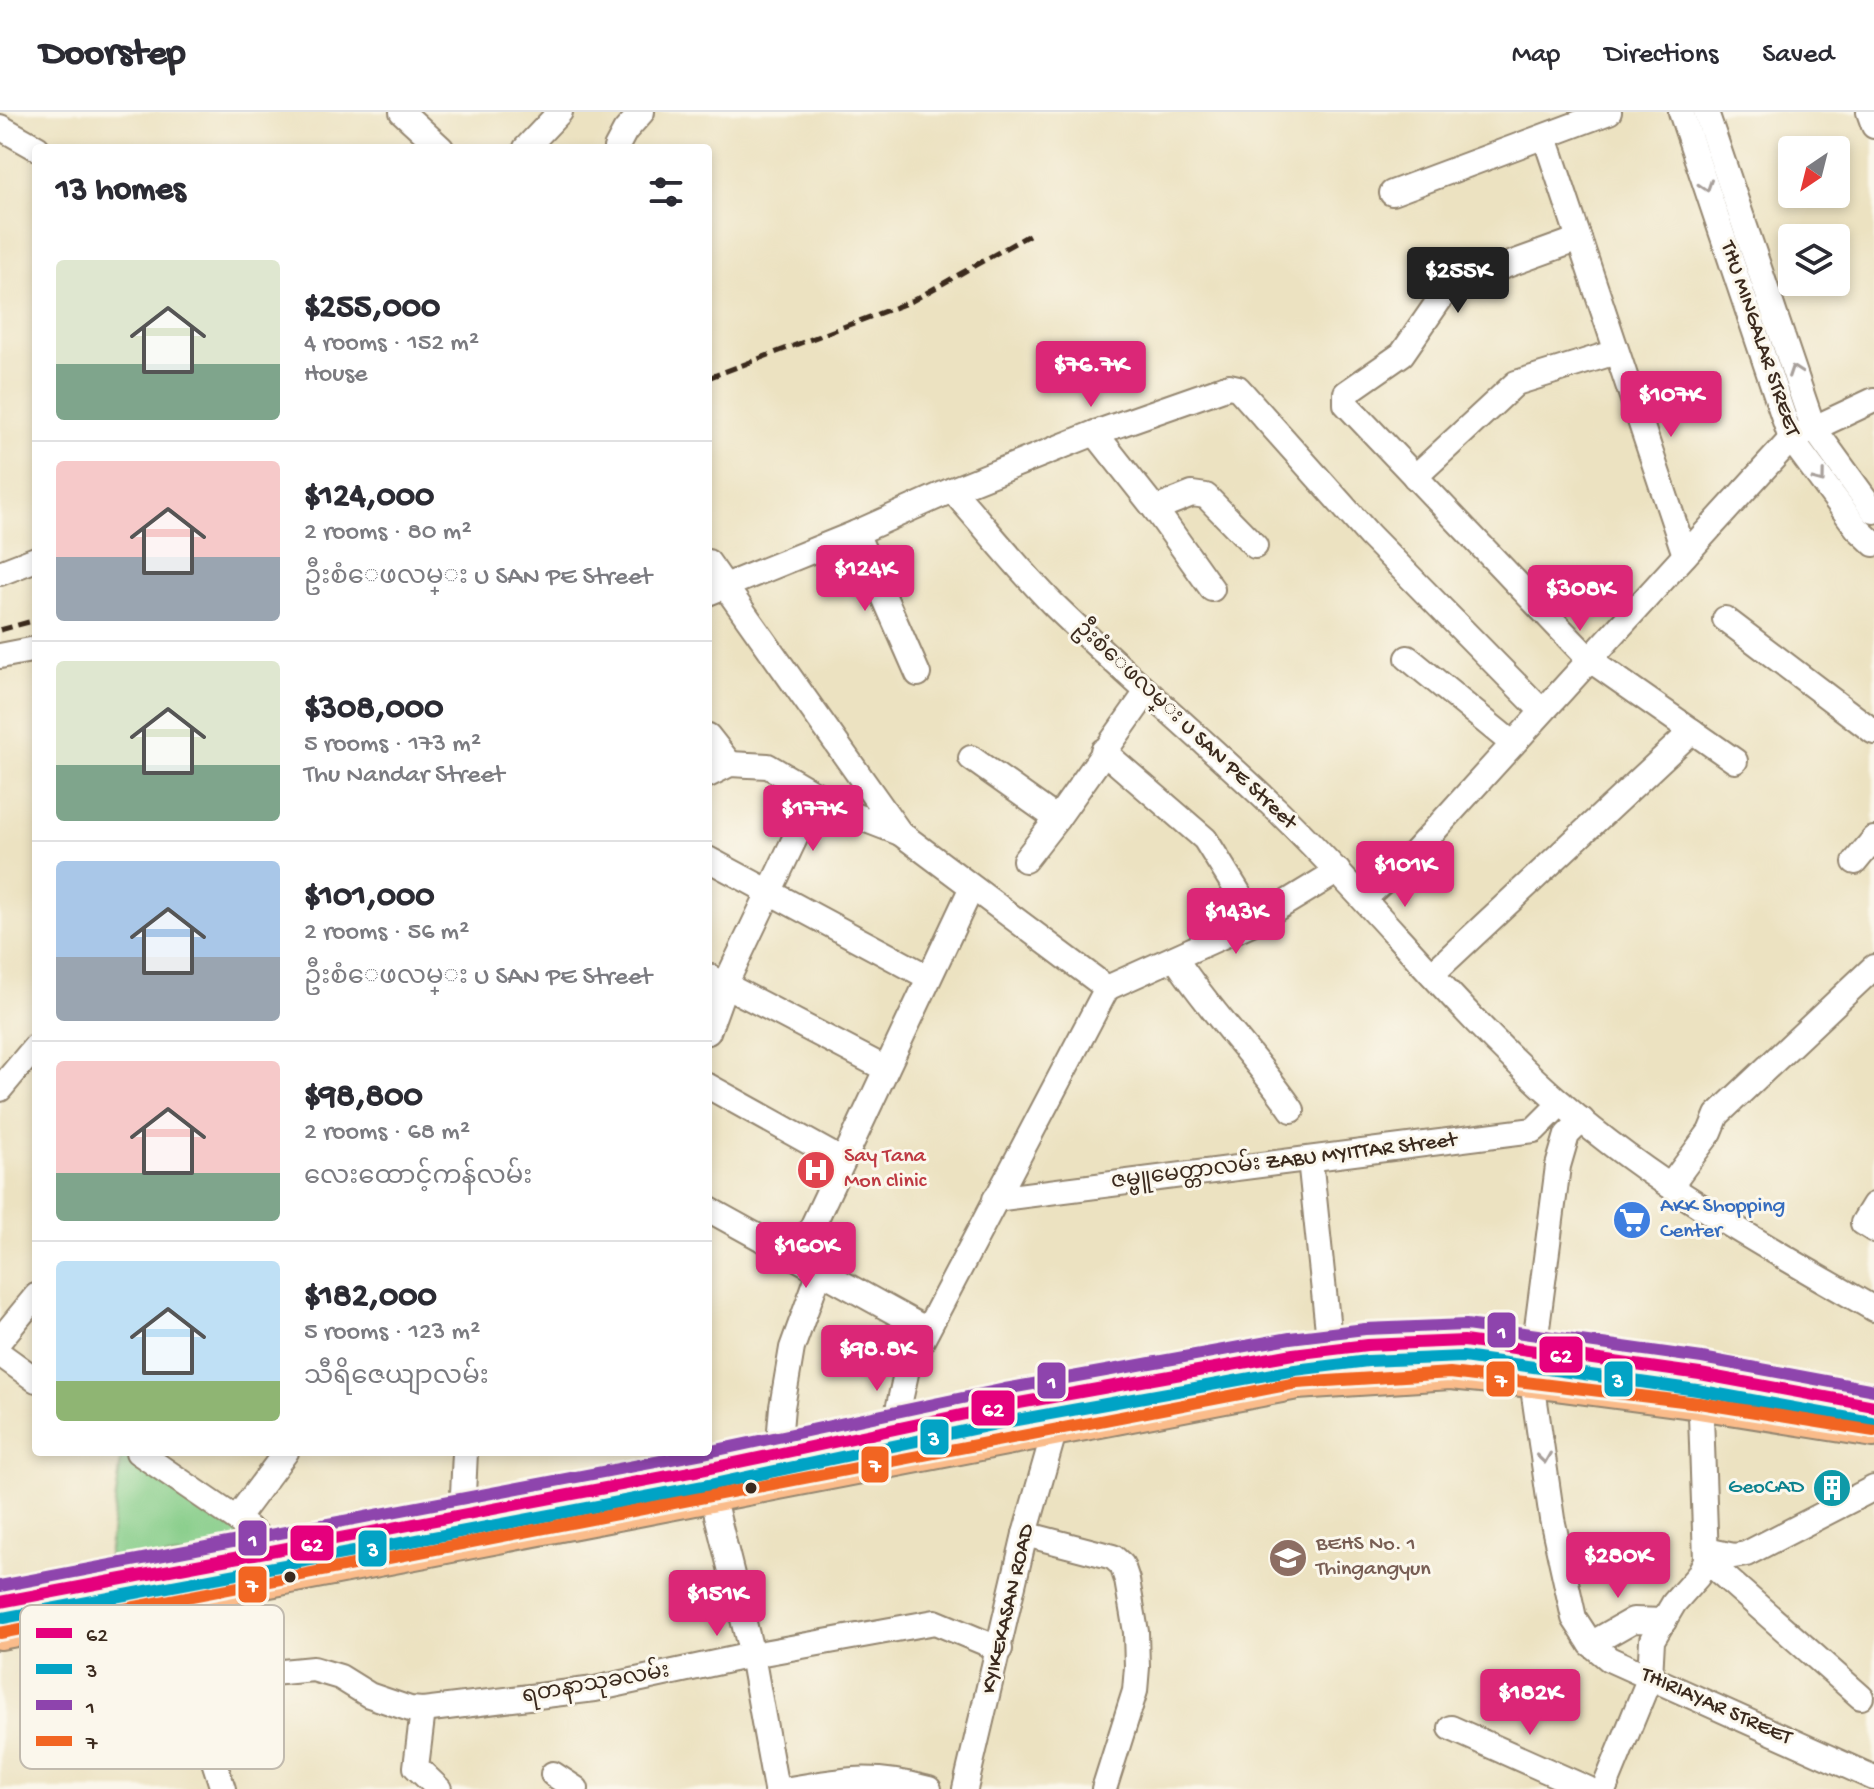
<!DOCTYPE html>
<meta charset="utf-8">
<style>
body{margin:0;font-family:"Gochi Hand","Noto Sans Myanmar",sans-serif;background:#f7f7f7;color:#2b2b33;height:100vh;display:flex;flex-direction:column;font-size:30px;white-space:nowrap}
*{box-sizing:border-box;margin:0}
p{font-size:26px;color:#7c7c81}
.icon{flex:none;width:44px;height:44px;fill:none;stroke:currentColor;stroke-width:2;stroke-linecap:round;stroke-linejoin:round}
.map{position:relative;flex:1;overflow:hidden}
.details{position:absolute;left:32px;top:32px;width:680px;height:1312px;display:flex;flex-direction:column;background:#fff;border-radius:8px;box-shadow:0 4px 12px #0003}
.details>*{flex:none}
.needle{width:52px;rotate:215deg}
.buttons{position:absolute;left:1778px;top:24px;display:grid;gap:16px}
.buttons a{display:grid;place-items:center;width:72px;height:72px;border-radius:8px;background:#fff;box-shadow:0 4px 12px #0003;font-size:40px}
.price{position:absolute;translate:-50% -68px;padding:0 18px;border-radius:8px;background:#db2777;color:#fff;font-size:26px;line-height:52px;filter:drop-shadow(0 2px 4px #0008)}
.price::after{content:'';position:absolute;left:50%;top:48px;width:24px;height:18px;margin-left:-12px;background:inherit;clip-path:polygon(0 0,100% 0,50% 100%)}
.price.on{background:#222;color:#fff}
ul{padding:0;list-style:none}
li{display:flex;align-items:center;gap:24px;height:200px;padding:0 24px}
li+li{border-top:2px solid #e1e1e2}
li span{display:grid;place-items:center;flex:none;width:224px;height:160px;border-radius:8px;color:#555}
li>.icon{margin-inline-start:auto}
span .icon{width:96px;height:96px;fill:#fffc;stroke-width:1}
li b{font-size:34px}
h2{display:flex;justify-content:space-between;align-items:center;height:96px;padding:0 24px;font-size:34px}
header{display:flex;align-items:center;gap:48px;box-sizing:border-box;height:112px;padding:0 40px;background:#fff;border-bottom:2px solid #e1e1e2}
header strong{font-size:38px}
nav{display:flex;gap:44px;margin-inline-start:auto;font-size:28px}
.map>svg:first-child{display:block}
.green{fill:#84cc87;stroke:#607b52;stroke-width:2}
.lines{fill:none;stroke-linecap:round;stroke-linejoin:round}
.minor-casing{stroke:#948670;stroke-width:28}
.major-casing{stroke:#948670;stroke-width:36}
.minor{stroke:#fff;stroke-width:24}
.major{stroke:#fabc8b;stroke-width:32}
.rail{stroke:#3b2a1e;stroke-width:5;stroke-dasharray:12 6;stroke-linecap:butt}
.bus-1-casing{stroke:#fbf7ec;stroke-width:18}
.bus-2-casing{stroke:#fbf7ec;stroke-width:18}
.bus-3-casing{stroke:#fbf7ec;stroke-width:18}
.bus-4-casing{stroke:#fbf7ec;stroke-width:18}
.bus-1{stroke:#e5007d;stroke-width:12}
.bus-2{stroke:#03a3c5;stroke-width:12}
.bus-3{stroke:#8e44ad;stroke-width:12}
.bus-4{stroke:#f26522;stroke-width:12}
.oneway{stroke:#a79f9a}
.bus-dot{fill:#3b2a1e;stroke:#fbf7ec;stroke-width:3}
.labels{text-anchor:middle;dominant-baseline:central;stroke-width:6;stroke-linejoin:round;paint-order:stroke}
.street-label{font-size:22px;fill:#3b2a1e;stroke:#fbf7ec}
.health-label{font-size:22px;fill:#be3a42;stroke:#fbf7ec;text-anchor:start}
.shop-label{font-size:22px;fill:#366cbe;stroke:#fbf7ec;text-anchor:start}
.culture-label{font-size:22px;fill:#0d838f;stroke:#fbf7ec;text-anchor:end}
.education-label{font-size:22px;fill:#785e54;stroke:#fbf7ec;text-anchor:start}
.key{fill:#fbf7ec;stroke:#c1baae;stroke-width:2}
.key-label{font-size:22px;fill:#3b2a1e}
.line-badge{stroke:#fbf7ec;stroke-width:3}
.badge-label{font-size:22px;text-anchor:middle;font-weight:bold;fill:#fff}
</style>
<header>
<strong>Doorstep</strong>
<nav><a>Map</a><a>Directions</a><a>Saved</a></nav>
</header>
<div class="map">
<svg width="1874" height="1677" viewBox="0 0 1874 1677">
<rect width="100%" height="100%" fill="#fbf7ec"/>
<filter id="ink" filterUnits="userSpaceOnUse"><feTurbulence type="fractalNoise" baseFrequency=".0125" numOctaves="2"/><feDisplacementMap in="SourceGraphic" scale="16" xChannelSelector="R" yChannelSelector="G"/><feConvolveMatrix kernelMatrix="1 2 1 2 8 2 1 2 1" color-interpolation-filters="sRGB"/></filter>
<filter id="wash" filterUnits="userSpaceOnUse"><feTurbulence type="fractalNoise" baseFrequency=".006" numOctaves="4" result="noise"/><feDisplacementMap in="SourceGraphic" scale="32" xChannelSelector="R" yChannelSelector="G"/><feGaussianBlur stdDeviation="1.8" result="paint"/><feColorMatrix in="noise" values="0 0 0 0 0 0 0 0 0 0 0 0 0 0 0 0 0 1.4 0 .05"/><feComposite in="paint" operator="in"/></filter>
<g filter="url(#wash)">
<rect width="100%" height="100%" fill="#ece2c1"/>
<!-- green -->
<polygon class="green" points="122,1340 132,1340 248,1428 239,1438 107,1452"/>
</g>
<g filter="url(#ink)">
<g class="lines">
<defs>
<g id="minor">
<polyline points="402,0 441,36"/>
<polyline points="1681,0 1791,327 1857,416 1874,432"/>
<polyline points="1706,0 1813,315 1874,399"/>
<polyline points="1869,0 1874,14"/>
<polyline points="0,15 37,36"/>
<polyline points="1545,25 1685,443"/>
<polyline points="526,36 560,0"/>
<polyline points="616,36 625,19 642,0"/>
<polyline points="1392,81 1609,0"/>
<polyline points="1579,127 1449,174 1402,242 1346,281 1346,292 1589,547 1735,649"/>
<polyline points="1095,321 1155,397 1192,382 1206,384 1255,434"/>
<polyline points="1415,365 1516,271 1616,240"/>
<path d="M952 378C986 416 1019 458 1055 494 1127 564 1204 628 1276 697 1375 792 1458 902 1562 992 1656 1074 1766 1135 1874 1197"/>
<polyline points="1155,397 1212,477"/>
<polyline points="856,421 918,562"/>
<polyline points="708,450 900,721 1107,876"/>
<polyline points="0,461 36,447"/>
<polyline points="708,481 856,421 952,378 1095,321 1229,274 1238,276 1369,423 1542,599"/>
<polyline points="1725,507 1874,620"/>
<polyline points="0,544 36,537"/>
<polyline points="1408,546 1513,632"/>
<polyline points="708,624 730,652"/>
<polyline points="1103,639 1205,727 1256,809"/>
<polyline points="971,646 1057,707"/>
<polyline points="708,663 730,652 768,654 848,701 900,721"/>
<polyline points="708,747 928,865"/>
<polyline points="1025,748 1057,707 1147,580"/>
<polyline points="1855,750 1874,727"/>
<polyline points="1364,787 1411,744 1791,327 1874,288"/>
<path d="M1175 846C1210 900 1256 945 1292 998"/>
<polyline points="1432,862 1692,619"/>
<polyline points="708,864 886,957"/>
<polyline points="1107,876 1256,809 1338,759"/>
<polyline points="708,920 725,873 816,682"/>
<polyline points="708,974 843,1049"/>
<polyline points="0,977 36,934"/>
<polyline points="1310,1047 1330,1237"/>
<polyline points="1670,1074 1710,1020 1717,1003 1874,855"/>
<polyline points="995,1087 1534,1018 1561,991"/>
<polyline points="1874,1093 1863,1111 1874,1118"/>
<polyline points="708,1097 927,1218"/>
<polyline points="798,1145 971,777"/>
<polyline points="0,1228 36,1184"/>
<polyline points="1534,1239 1558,1054 1567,1023 1582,1008"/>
<polyline points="0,1242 36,1268"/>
<polyline points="1532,1269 1552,1407 1574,1506 1591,1532 1609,1547 1874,1666"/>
<polyline points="896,1331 894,1316 907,1257 1107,876"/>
<polyline points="138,1340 236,1407 277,1439 280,1445"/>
<polyline points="778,1341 782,1295 792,1236 820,1159"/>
<polyline points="708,1367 752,1543 776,1677"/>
<polyline points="236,1407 286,1340"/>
<polyline points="465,1417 462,1403 465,1340"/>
<polyline points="1025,1422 1113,1445 1122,1453 1127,1468 1136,1520 1137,1555 1135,1579 1104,1677"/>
<polyline points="1706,1438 1734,1444 1746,1442 1874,1376"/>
<polyline points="1706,1448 1861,1585"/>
<polyline points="193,1467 203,1615 223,1677"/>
<polyline points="1591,1532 1633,1508 1664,1509"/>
<polyline points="201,1568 313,1557 340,1565 369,1583 410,1597 423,1598 595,1577 752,1543 935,1510 1000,1537"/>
<polyline points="423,1598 416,1655 439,1677"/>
<polyline points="1451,1616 1588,1677"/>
<polyline points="553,1662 576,1677"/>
<path d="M790 1677C845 1667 873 1662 929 1677"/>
<polyline points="965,1677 1025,1422 1055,1317"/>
<polyline points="1604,1677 1650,1565 1652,1528 1674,1491 1698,1464 1706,1448 1700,1274"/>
</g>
<g id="major">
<polyline points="0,1490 706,1357 1008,1293 1293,1242 1367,1233 1464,1229 1700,1262 1874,1294"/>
<polyline points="0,1521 1297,1271 1450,1261 1532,1269 1699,1291 1874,1319"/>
</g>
</defs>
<!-- minor casing -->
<use href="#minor" class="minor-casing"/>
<!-- major casing -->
<use href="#major" class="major-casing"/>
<!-- minor -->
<use href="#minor" class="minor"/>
<!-- major -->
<use href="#major" class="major"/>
<!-- rail -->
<g class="rail">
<polyline points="708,266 912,189 1029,123"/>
<polyline points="0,518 36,508"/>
</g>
<defs>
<polyline id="bus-1" points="0,1490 706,1357 1008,1293 1293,1242 1367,1233 1464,1229 1700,1262 1874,1294"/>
<polyline id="bus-2" points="3,1506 709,1373 1011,1309 1295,1258 1368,1249 1463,1245 1697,1278 1871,1310"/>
<polyline id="bus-3" points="0,1474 703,1341 1005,1277 1290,1226 1365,1217 1466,1213 1702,1246 1874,1278"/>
<polyline id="bus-4" points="0,1521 1297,1271 1450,1261 1699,1291 1874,1319"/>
</defs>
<!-- bus-1 casing -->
<use href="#bus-1" class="bus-1-casing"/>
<!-- bus-2 casing -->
<use href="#bus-2" class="bus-2-casing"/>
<!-- bus-3 casing -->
<use href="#bus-3" class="bus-3-casing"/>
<!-- bus-4 casing -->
<use href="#bus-4" class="bus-4-casing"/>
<!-- bus-1 -->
<use href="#bus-1" class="bus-1"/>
<!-- bus-2 -->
<use href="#bus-2" class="bus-2"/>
<!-- bus-3 -->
<use href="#bus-3" class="bus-3"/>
<!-- bus-4 -->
<use href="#bus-4" class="bus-4"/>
</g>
<!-- one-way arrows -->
<defs><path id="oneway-chevron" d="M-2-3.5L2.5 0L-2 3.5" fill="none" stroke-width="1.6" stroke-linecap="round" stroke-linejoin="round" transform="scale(2)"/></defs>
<g class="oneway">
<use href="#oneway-chevron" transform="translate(1706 74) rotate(72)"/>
<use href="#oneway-chevron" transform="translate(1794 259) rotate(-109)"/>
<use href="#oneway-chevron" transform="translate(1820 366) rotate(53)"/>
<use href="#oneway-chevron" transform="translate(1544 1346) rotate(82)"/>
</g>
</g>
<!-- icons -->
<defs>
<symbol id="hospital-disc" viewBox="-11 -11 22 22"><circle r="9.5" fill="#e0444e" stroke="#fbf7ec"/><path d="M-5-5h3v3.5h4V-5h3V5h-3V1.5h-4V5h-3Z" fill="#fff"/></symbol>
<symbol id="supermarket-disc" viewBox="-11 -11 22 22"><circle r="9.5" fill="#3f7fe0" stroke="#fbf7ec"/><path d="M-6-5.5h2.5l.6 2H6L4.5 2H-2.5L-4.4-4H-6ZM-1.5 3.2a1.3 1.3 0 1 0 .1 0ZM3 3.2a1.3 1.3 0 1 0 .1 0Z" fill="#fff"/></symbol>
<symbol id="building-disc" viewBox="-11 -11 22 22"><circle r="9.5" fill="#0f9aa8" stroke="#fbf7ec"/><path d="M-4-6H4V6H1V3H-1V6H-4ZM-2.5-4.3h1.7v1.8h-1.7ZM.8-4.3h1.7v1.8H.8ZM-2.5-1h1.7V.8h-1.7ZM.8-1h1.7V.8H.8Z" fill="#fff"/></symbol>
<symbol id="school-disc" viewBox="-11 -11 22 22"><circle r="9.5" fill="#8d6e63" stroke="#fbf7ec"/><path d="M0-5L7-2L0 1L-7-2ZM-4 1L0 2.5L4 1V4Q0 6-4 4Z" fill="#fff"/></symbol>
</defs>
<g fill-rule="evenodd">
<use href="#hospital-disc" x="794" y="1036" width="44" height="44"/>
<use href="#supermarket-disc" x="1610" y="1086" width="44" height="44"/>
<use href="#building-disc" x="1810" y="1354" width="44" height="44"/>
<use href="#school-disc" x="1266" y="1424" width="44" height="44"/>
</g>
<!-- markers -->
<g class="bus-dot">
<circle cx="751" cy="1376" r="7"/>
<circle cx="290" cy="1465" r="7"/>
</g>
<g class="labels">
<!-- street labels -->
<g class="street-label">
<text transform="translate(1759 227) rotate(71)">THU MINGALAR STREET</text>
<text transform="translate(1185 614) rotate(43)">ဦးစံေဖလမ္း U SAN PE Street</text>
<text transform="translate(1284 1050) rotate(-7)">ဇမ္ဗူမေတ္တာလမ်း ZABU MYITTAR Street</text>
<text transform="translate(1009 1497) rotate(-77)">KYIKEKASAN ROAD</text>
<text transform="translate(596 1573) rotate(-10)">ရတနာသုခလမ်း</text>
<text transform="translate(1716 1595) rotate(24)">THIRIAYAR STREET</text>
</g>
<!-- health labels -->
<g class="health-label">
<text x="844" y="1045">Say Tana<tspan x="844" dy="25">Mon clinic</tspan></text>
</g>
<!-- shop labels -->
<g class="shop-label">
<text x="1660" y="1095">AKK Shopping<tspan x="1660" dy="25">Center</tspan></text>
</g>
<!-- culture labels -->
<g class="culture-label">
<text x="1804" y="1376">GeoCAD</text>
</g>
<!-- education labels -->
<g class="education-label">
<text x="1316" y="1433">BEHS No. 1<tspan x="1316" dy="25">Thingangyun</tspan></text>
</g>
</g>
<!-- legend -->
<rect x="20" y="1493" width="264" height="164" rx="12" class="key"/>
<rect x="36" y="1516" width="36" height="10" fill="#e5007d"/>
<rect x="36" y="1552" width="36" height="10" fill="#03a3c5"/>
<rect x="36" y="1588" width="36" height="10" fill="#8e44ad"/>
<rect x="36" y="1624" width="36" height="10" fill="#f26522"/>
<g class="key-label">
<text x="86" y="1529">62</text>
<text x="86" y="1565">3</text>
<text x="86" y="1601">1</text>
<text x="86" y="1637">7</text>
</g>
<g class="line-badge">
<rect x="1486" y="1199" width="31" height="38" rx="8" fill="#8e44ad"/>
<rect x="1538" y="1223" width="46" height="39" rx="8" fill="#e5007d"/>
<rect x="1603" y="1248" width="31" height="38" rx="8" fill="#03a3c5"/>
<rect x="1485" y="1248" width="31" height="38" rx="8" fill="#f26522"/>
<rect x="1036" y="1249" width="31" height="39" rx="8" fill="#8e44ad"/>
<rect x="970" y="1277" width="46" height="38" rx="8" fill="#e5007d"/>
<rect x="919" y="1306" width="31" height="38" rx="8" fill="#03a3c5"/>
<rect x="860" y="1333" width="30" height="39" rx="8" fill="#f26522"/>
<rect x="237" y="1407" width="31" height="38" rx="8" fill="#8e44ad"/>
<rect x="289" y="1412" width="46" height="38" rx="8" fill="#e5007d"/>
<rect x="357" y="1417" width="31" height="39" rx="8" fill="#03a3c5"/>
<rect x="237" y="1453" width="31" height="39" rx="8" fill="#f26522"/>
</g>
<g class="badge-label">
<text x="1502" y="1226">1</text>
<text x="1561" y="1250">62</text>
<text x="1618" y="1275">3</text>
<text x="1501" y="1275">7</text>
<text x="1052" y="1276">1</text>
<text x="993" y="1304">62</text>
<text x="934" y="1333">3</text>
<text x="875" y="1360">7</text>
<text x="253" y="1434">1</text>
<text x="312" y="1439">62</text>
<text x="373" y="1444">3</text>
<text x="252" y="1480">7</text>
</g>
</svg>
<div class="buttons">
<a><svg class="needle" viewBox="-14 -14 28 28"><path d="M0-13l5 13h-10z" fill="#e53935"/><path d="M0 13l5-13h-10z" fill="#7c7c81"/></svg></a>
<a><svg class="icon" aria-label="layers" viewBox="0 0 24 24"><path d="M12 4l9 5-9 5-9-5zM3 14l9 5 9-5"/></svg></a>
</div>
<b class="price on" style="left:1458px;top:203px">$255K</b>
<b class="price" style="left:1091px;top:297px">$76.7K</b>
<b class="price" style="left:1671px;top:327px">$107K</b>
<b class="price" style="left:865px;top:501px">$124K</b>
<b class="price" style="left:1580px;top:521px">$308K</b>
<b class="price" style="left:813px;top:741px">$177K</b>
<b class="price" style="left:1405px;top:797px">$101K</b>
<b class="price" style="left:1236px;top:844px">$143K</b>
<b class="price" style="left:806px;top:1178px">$160K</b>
<b class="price" style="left:877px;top:1281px">$98.8K</b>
<b class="price" style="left:1618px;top:1488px">$280K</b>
<b class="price" style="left:717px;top:1526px">$151K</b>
<b class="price" style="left:1530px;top:1625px">$182K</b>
<section class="details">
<h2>13 homes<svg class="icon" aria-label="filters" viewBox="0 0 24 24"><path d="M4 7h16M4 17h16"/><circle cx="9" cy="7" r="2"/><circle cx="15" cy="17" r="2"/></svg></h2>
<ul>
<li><span style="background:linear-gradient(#dfe7d0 65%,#7fa58c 0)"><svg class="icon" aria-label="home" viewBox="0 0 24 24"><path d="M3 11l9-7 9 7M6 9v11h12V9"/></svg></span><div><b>$255,000</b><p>4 rooms · 152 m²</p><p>House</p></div></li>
<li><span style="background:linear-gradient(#f6c9c9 60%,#9aa5b1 0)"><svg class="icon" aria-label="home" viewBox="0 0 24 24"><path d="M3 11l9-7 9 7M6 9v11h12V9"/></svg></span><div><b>$124,000</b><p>2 rooms · 80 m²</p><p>ဦးစံေဖလမ္း U SAN PE Street</p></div></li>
<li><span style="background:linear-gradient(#dfe7d0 65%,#7fa58c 0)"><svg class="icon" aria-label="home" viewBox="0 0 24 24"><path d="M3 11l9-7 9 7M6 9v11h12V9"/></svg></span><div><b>$308,000</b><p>5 rooms · 173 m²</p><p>Thu Nandar Street</p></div></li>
<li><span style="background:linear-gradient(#a9c7e8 60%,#9aa5b1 0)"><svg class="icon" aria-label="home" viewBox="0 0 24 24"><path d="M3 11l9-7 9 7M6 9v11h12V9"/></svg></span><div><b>$101,000</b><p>2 rooms · 56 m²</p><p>ဦးစံေဖလမ္း U SAN PE Street</p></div></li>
<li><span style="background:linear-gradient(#f6c9c9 70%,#7fa58c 0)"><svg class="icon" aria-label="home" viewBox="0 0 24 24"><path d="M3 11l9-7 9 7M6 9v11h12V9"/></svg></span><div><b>$98,800</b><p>2 rooms · 68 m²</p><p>လေးထောင့်ကန်လမ်း</p></div></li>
<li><span style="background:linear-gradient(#bfe0f5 75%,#8fb573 0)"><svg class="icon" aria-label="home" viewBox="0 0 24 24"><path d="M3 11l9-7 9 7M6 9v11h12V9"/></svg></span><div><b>$182,000</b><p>5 rooms · 123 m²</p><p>သီရိဇေယျာလမ်း</p></div></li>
</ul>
</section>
</div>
